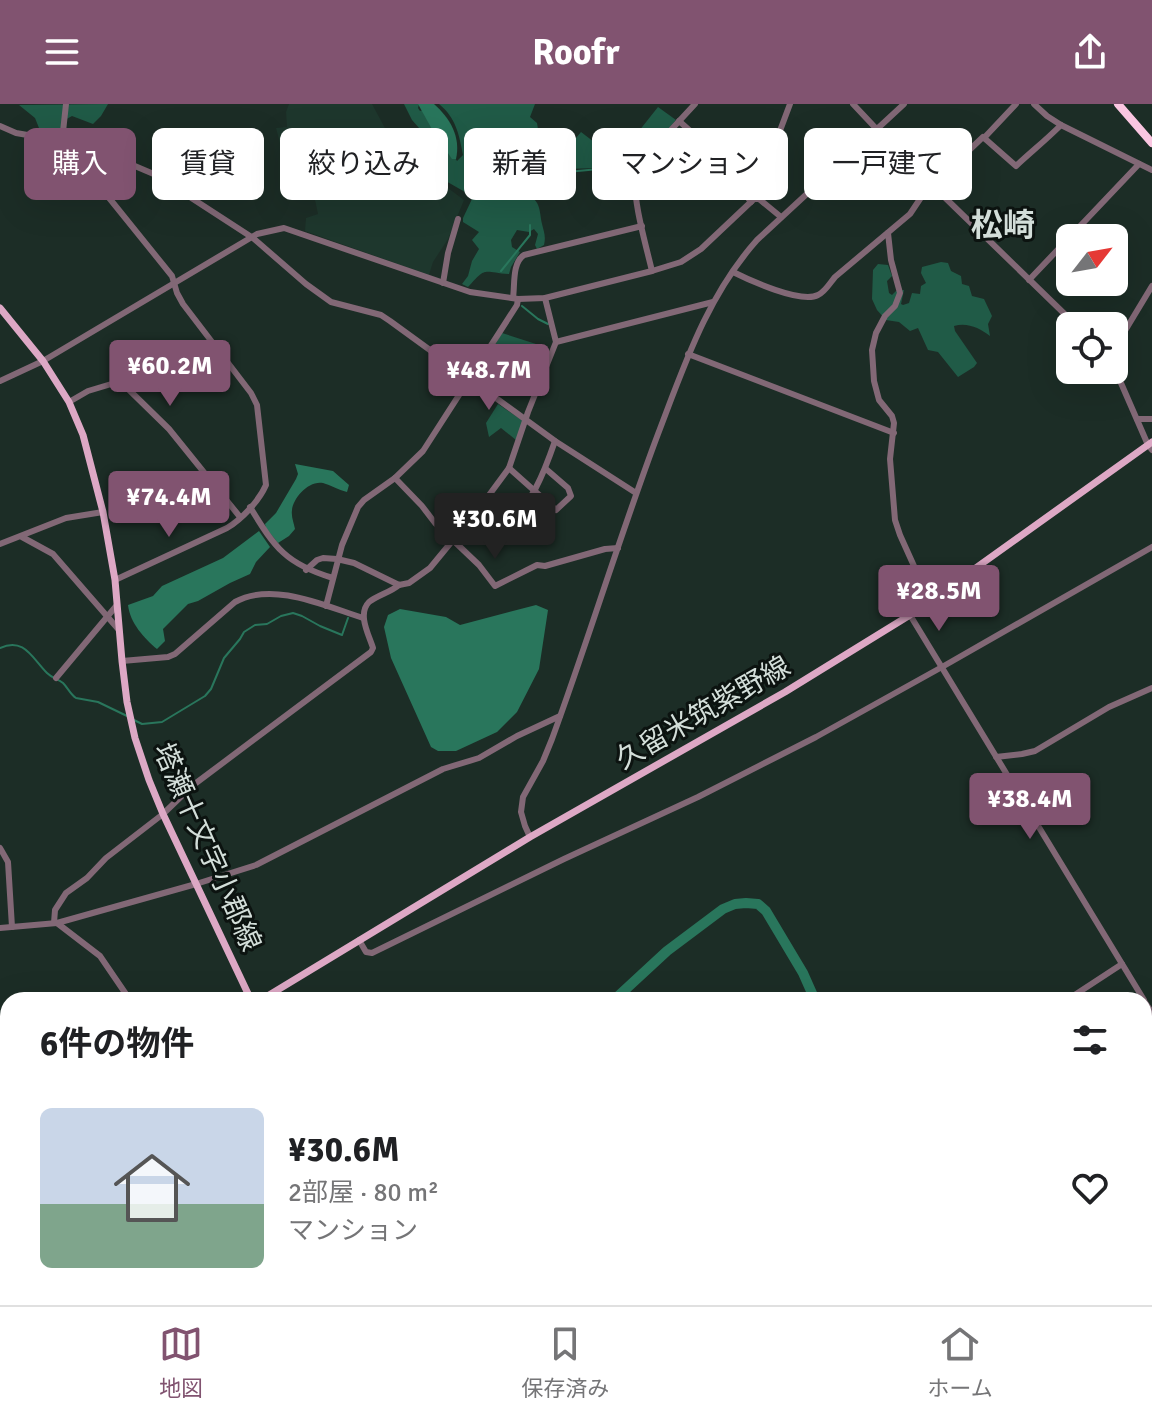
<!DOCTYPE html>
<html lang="ja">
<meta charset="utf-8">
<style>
body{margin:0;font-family:Signika,"Noto Sans JP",sans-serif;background:#f6f6f6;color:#202124;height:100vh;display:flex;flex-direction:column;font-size:30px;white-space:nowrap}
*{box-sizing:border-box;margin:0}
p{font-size:26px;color:#757577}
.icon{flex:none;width:44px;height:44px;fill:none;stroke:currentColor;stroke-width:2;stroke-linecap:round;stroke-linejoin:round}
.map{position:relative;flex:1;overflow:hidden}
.side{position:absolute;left:0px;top:888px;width:1152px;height:314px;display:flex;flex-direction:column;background:#fff;border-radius:24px 24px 0 0;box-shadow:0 8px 32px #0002}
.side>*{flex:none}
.hud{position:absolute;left:24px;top:24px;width:1104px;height:72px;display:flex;gap:16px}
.needle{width:52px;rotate:59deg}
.buttons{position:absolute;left:1056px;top:120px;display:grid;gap:16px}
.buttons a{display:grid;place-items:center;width:72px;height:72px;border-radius:12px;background:#fff;box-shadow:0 8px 32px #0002;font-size:40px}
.price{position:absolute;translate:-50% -68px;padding:0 18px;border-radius:8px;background:#815370;color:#fff;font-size:26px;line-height:52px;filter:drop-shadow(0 2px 4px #0008)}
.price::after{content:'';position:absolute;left:50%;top:48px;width:24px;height:18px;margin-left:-12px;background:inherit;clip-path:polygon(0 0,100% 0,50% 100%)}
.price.current{background:#222;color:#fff}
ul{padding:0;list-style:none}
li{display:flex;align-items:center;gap:24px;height:200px;padding:0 40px}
li span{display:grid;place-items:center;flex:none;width:224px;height:160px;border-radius:12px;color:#555}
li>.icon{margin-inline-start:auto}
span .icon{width:96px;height:96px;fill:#fffc;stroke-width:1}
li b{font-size:34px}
h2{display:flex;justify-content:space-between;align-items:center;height:96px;padding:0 40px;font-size:34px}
.tag{padding:0 28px;border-radius:12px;background:#fff;box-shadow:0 8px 32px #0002;font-size:28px;line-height:72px}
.tag.current{background:#815370;color:#fff}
header{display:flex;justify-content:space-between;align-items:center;height:104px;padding:0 40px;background:#815370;color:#fff;font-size:36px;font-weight:700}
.tab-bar{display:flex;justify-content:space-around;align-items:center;height:112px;border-top:2px solid #e0e0e0;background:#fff;font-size:22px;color:#757577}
.tab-bar a{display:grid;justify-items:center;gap:4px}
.tab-bar .current{color:#815370}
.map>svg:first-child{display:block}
.built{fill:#1e372d}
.green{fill:#205b47}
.water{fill:#29765c}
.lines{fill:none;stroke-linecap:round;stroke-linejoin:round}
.stream{stroke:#29765c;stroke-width:2}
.river{stroke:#29765c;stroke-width:10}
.minor{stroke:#826876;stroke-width:6}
.major{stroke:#dda8c5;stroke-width:7}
.highway{stroke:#fac6e1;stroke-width:8}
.labels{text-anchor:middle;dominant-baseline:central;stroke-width:6;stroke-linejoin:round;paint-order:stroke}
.street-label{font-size:28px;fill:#d3ded9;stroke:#0c1310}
.quarter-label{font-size:32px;font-weight:bold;fill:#d3ded9;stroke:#0c1310}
</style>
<header><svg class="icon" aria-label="menu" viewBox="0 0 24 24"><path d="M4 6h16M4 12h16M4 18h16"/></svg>Roofr<svg class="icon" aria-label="share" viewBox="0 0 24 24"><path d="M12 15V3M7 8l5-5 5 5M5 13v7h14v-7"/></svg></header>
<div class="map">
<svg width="1152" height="1201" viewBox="0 0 1152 1201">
<rect width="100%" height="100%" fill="#1c2d26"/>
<!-- built -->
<polygon class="built" points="289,0 372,0 386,26 405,52 464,96 448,135 433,158 429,171 305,127 306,114 318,110 315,96 289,95 284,73 282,47 276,24 287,23 286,8"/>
<!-- green -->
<g class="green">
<polygon points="108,0 101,12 93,20 72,12 63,17 60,32 53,31 39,24 35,14 19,1"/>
<path d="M404 0H419L418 4 420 7 424 6 457 57 463 51C459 30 456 14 439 0H535L530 13 537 19 539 31C534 37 531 41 534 49L538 42 548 45C555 39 561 35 570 38L571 40 581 28 598 41 609 43 610 47 612 46 611 42 614 38C621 39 631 47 639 52L640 55 634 66 625 60 599 64 565 65 564 67 537 70 530 63 534 55 533 53C527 61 526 66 531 75L527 90C541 98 539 105 542 120 544 128 546 132 544 141L537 145 535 141 538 130 534 125 529 128 517 126 511 136 512 143 520 148 511 163 509 170C482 168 487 162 468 183L462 180 468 172 472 157 479 145 472 136 479 128 463 118V114L472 95 465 88 437 72 448 58 438 42 427 33 412 16Z"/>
<polygon points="658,3 676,16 645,52 638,48 640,45 634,37 635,32"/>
<path d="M688 70C696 73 704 78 706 87L703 90 688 78 684 80 676 90 668 83 671 82 670 78Z"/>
<path d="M941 158 948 159 951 167 961 172 962 180 969 182 972 192 984 195 992 212 988 220 990 232C980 224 967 218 954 222L955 227 977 259 974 263 958 273 938 248 928 246 918 224 910 227 899 218 886 216 877 206 872 195 873 166 878 160 888 161 892 172 887 177 889 189 892 191 896 187 904 186 901 200 903 201 909 199 912 189 920 190 921 182 926 179 921 169 922 163Z"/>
<polygon points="502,229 536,240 533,252 545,257 534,288 499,277 503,267 486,256"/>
<polygon points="498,300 523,317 516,336 501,324 489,333 486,319"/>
</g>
<!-- water -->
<g class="water">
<path d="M418 0H434C450 14 461 33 456 55H452L433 27Z"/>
<path d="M295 360 333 367 349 381 347 388C338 386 331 381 323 379 309 376 293 394 292 406 291 413 294 419 295 425L289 432 278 439 266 424 265 420 276 409 296 375 298 370Z"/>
<path d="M259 427 270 443 256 458 250 470 230 479 198 497 188 500 163 525 165 537 157 545C144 534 130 519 128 501L153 492 162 482 223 454Z"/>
<polygon points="536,501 548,506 539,565 517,608 497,628 456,647 438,647 431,643 391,554 384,523 388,511 400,505 446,513 460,521"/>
</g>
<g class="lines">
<!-- stream -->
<g class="stream">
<polyline points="465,62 493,69 517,67 535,71 599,65 624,65 633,68"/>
<polyline points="639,74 654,84 688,69"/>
<polyline points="501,167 530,131 530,121"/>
<polyline points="522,202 538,215 548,220"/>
<path d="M0 544C24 533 32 554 47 569 52 574 58 575 63 579 68 584 70 590 76 594L98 598 127 612"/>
<polyline points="132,615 142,620 162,618 205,592 211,585 224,554 240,535 244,528 255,521 267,520 281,512 293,509 302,512 320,522 342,531 348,514"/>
<polyline points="919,1194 924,1201"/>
</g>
<!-- river -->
<g class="river">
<polyline points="614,896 667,847 723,805 735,800 746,799 758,800 766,807 803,869 815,896"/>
<polyline points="0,1063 8,1058"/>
<polyline points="996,1194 1051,1201"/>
</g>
<!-- minor -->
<g class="minor">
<polyline points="853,0 931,83"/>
<polyline points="1034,0 1047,12 1061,21 1152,66"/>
<polyline points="679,17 714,48 721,46 729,54 733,54 775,40 790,0"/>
<polyline points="0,22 16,29 62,37 102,48 156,71 253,134 306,180 331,198 381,211 390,217 555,337 636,389"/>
<polyline points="984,34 1016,0"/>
<polyline points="62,37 66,0"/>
<path d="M69 39 93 74 172 172 177 189 183 200 251 289 257 301 266 381C259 397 242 415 227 424L115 476"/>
<polyline points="714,48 751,98"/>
<polyline points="933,82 1077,222"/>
<polyline points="888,129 891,156 900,189 895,202 885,212 876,229 872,246 874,277 879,296 892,312 894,319 890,355 895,416 900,431 923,482 926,501"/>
<path d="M652 167C647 145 631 91 636 71 637 64 641 59 645 54L695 0"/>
<path d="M733 168C749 176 801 200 818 191 825 188 830 179 835 173L910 110 924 89 983 33 1016 62C1031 48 1046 36 1061 21"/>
<polyline points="1029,176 1139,60"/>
<polyline points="443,179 448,149 458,115"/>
<path d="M513 194C515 180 512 159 524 151L642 122"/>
<polyline points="556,238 713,198"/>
<polyline points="1114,245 1152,182"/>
<polyline points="688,250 894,329"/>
<polyline points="1114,263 1148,341 1152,346"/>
<polyline points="0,277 43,257 257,130 284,124 470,188 518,195 545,194 652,167 681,158 701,145 754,95 759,95 781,113"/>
<polyline points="69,298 88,287 118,278 122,279 169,325 240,413"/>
<polyline points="1137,315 1152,315"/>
<polyline points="509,364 556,406 571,392 568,384 546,365"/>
<polyline points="395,374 422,402 435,419 479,461 495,482 537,461 545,462 605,445 618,444"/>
<path d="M481 402 505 424C531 402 544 369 555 337"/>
<path d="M250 403C275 444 286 460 333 474"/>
<polyline points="22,433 53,450 119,526"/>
<polyline points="0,440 66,414 103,408"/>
<polyline points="306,466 317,456 323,454 337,455 354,459 399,481 409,479 430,464 481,402 509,364 528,308 556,238 545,194"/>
<polyline points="326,502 342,441 358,403 364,396 395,374 423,347 517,201 518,195"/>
<polyline points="910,511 1144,896"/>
<path d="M122 557 168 553 175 550 235 498C273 477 325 502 363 514"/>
<polyline points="56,574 117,501"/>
<polyline points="996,653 1022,650 1035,647 1109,603 1152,584"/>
<path d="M530 733 525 722 521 708 523 693 543 657 552 635C589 534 620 431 658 330 684 262 707 192 757 136L904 0"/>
<polyline points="0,744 8,758 12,823"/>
<path d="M54 819 55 806 66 789 87 774 106 754 163 710 192 682 371 548 373 544C369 531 357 510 369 498 378 491 391 488 399 481"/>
<polyline points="57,819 100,852 130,896"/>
<polyline points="0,824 57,819 196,780 256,761 443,665 479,654 517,632 560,612"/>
<polyline points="359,836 366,848 372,849 564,755 698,693 816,633 942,563 1152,443"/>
<polyline points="1067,896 1122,860"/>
<polyline points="1144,897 1152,909"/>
<polyline points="0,936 8,946"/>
<polyline points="0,946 8,957"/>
<polyline points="0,958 8,969"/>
<polyline points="0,996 8,992"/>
<polyline points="1144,1011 1152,1023"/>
<polyline points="1144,1048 1152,1043"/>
<polyline points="1144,1066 1152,1080"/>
<polyline points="0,1078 8,1073"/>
<polyline points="1144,1166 1152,1162"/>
<polyline points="158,1194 163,1201"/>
<polyline points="395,1194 396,1201"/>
<polyline points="819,1194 826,1198 869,1194"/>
<polyline points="355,1201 358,1194"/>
<polyline points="718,1201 722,1194"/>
<polyline points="885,1201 886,1194"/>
</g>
<!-- major -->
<g class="major">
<polyline points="0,204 43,257 69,298 83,331 103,408 115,476 122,557 127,598 135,634 149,676 163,710 251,896"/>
<polyline points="261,896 530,733 785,588 910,511 1152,338"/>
<polyline points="0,1014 8,1011"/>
<polyline points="443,1194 453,1201"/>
</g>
<!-- highway -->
<polyline class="highway" points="1118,0 1152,39"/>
</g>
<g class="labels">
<!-- street labels -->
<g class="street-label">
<text transform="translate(703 609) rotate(-30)">久留米筑紫野線</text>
<text transform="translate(207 743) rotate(66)">塔瀬十文字小郡線</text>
</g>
<!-- quarter labels -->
<g class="quarter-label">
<text x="1003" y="121">松崎</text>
</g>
</g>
</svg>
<div class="buttons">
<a><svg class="needle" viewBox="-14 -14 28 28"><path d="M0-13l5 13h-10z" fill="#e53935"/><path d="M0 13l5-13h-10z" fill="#757577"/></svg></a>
<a><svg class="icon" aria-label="locate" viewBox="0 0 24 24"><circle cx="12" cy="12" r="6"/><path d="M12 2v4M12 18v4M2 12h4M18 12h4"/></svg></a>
</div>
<b class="price" style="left:170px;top:304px">¥60.2M</b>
<b class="price" style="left:489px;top:308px">¥48.7M</b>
<b class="price" style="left:169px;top:435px">¥74.4M</b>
<b class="price current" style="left:495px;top:457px">¥30.6M</b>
<b class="price" style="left:939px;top:529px">¥28.5M</b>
<b class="price" style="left:1030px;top:737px">¥38.4M</b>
<div class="hud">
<a class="tag current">購入</a>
<a class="tag">賃貸</a>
<a class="tag">絞り込み</a>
<a class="tag">新着</a>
<a class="tag">マンション</a>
<a class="tag">一戸建て</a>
</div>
<section class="side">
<h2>6件の物件<svg class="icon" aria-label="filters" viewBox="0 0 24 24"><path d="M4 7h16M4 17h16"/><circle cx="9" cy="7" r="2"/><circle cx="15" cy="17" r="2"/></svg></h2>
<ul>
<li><span style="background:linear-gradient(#c9d6e8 60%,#7fa58c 0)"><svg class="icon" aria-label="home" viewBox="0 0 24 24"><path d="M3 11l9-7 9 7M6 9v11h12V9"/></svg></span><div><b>¥30.6M</b><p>2部屋 · 80 m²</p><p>マンション</p></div><svg class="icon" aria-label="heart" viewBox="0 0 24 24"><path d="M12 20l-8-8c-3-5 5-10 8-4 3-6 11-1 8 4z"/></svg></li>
</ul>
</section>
</div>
<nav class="tab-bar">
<a class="current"><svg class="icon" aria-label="map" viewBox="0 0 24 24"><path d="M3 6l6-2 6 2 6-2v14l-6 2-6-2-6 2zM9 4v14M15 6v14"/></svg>地図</a>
<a><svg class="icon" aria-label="saved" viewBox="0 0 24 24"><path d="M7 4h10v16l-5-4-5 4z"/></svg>保存済み</a>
<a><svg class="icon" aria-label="home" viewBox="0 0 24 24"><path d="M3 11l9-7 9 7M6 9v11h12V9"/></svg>ホーム</a>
</nav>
